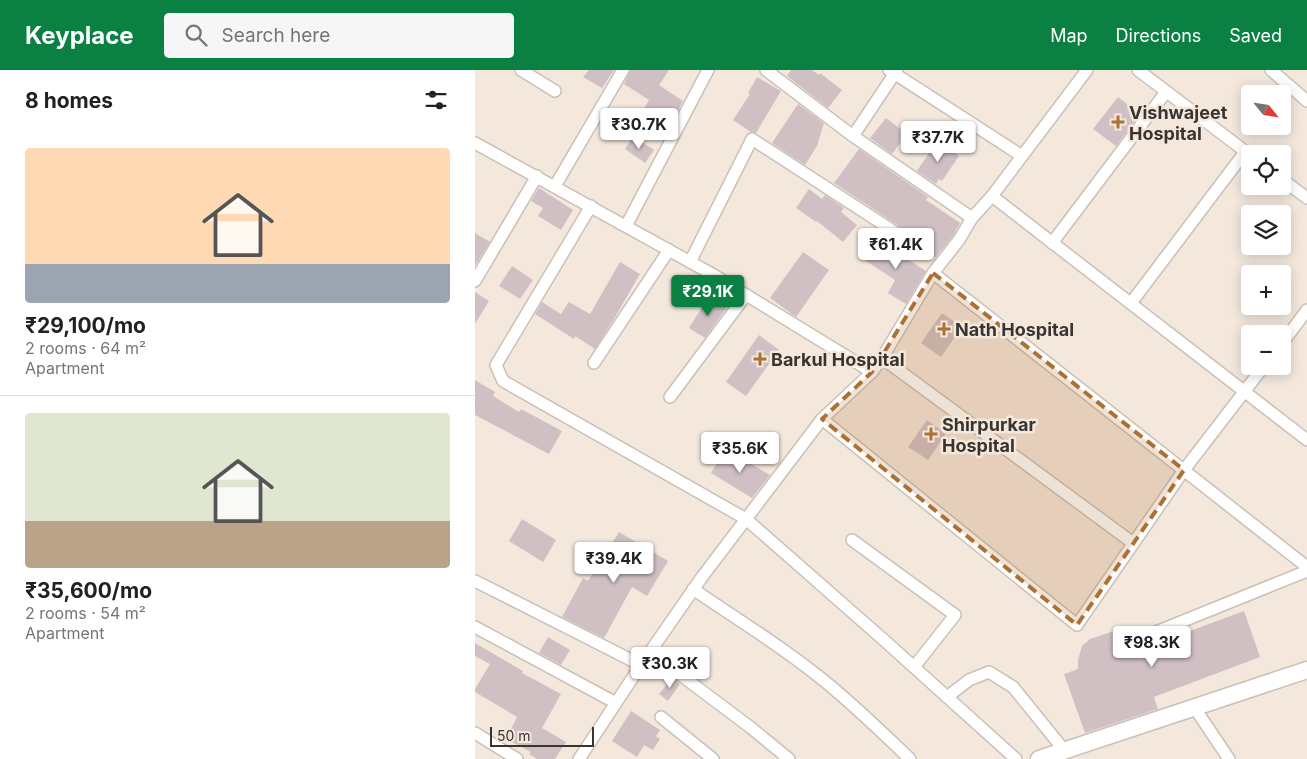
<!DOCTYPE html>
<meta charset="utf-8">
<style>
body{margin:0;font-family:Inter,sans-serif;background:#f6f6f6;color:#202124;height:100vh;display:flex;flex-direction:column;font-size:19px;white-space:nowrap}
*{box-sizing:border-box;margin:0}
p{font-size:16px;color:#757577}
.icon{flex:none;width:28px;height:28px;fill:none;stroke:currentColor;stroke-width:2;stroke-linecap:round;stroke-linejoin:round}
.map{position:relative;flex:1;overflow:hidden}
.details{display:flex;flex-direction:column;background:#fff;width:475px}
.details>*{flex:none}
.needle{width:32px;rotate:120deg}
.tools{position:absolute;left:766px;top:15px;display:grid;gap:10px}
.tools a{display:grid;place-items:center;width:50px;height:50px;border-radius:5px;background:#fff;box-shadow:0 2px 12px #0003;font-size:25px}
.scale{position:absolute;left:15px;bottom:12px;width:104px;box-sizing:border-box;padding-left:5px;border:2px solid #383430;border-top:0;font-size:14px;line-height:18px;white-space:nowrap;color:#383430;-webkit-text-stroke:4px #f4e8dd;paint-order:stroke}
.price{position:absolute;translate:-50% -42px;padding:0 11px;border-radius:5px;background:#fff;color:#222;font-size:16px;line-height:32px;filter:drop-shadow(0 1px 2px #0008)}
.price::after{content:'';position:absolute;left:50%;top:30px;width:15px;height:11px;margin-left:-8px;background:inherit;clip-path:polygon(0 0,100% 0,50% 100%)}
.price.current{background:#0b8043;color:#fff}
ul{padding:0;list-style:none}
li{display:grid;align-content:center;gap:10px;height:265px;padding:0 25px}
li+li{border-top:1px solid #e0e0e0}
li span{display:grid;place-items:center;height:155px;border-radius:5px;color:#555}
li>.icon{margin-inline-start:auto}
span .icon{width:90px;height:90px;fill:#fffc;stroke-width:1}
li b{font-size:21px}
h2{display:flex;justify-content:space-between;align-items:center;height:60px;padding:0 25px;font-size:21px}
header{display:flex;align-items:center;gap:30px;box-sizing:border-box;height:70px;padding:0 25px;background:#0b8043;color:#fff}
header strong{font-size:24px}
nav{display:flex;gap:28px;margin-inline-start:auto;font-size:18px}
.search{width:350px;height:45px;background:#f6f6f6;display:flex;align-items:center;gap:12px;box-sizing:border-box;padding:0 18px;border-radius:5px;color:#757577;font-size:19px}
main{display:flex;flex:1;min-height:0}
.map>svg:first-child{display:block}
.building{fill:#d0c0c4}
.lines{fill:none;stroke-linecap:round;stroke-linejoin:round}
.minor-casing{stroke:#cbc0b6;stroke-width:14}
.secondary-casing{stroke:#cbc0b6;stroke-width:19}
.minor{stroke:#fff;stroke-width:11}
.secondary{stroke:#fff;stroke-width:16}
.marked{fill:#ac7033;fill-opacity:0.2;stroke:#ac7033;stroke-width:4;stroke-dasharray:10 6;stroke-linejoin:round}
.poi-dot{fill:#ac7033;stroke:#f4e8dd;stroke-width:2}
.labels{text-anchor:middle;dominant-baseline:central;stroke-width:5;stroke-linejoin:round;paint-order:stroke}
.poi-label{font-size:18px;font-weight:bold;fill:#383430;stroke:#f4e8dd;text-anchor:start}
</style>
<header>
<strong>Keyplace</strong>
<div class="search"><svg class="icon" aria-label="search" viewBox="0 0 24 24"><circle cx="10" cy="10" r="6"/><path d="M15 15l6 6"/></svg>Search here</div>
<nav><a>Map</a><a>Directions</a><a>Saved</a></nav>
</header>
<main>
<section class="details">
<h2>8 homes<svg class="icon" aria-label="filters" viewBox="0 0 24 24"><path d="M4 7h16M4 17h16"/><circle cx="9" cy="7" r="2"/><circle cx="15" cy="17" r="2"/></svg></h2>
<ul>
<li><span style="background:linear-gradient(#ffd9b3 75%,#9aa5b1 0)"><svg class="icon" aria-label="home" viewBox="0 0 24 24"><path d="M3 11l9-7 9 7M6 9v11h12V9"/></svg></span><div><b>₹29,100/mo</b><p>2 rooms · 64 m²</p><p>Apartment</p></div></li>
<li><span style="background:linear-gradient(#dfe7d0 70%,#b9a48a 0)"><svg class="icon" aria-label="home" viewBox="0 0 24 24"><path d="M3 11l9-7 9 7M6 9v11h12V9"/></svg></span><div><b>₹35,600/mo</b><p>2 rooms · 54 m²</p><p>Apartment</p></div></li>
</ul>
</section>
<div class="map">
<svg width="832" height="689" viewBox="0 0 832 689">
<rect width="100%" height="100%" fill="#f4e8dd"/>
<!-- building -->
<g class="building">
<polygon points="114,0 139,0 127,18 108,7"/>
<polygon points="155,0 194,0 184,15 208,31 192,62 164,47 174,30 149,14"/>
<polygon points="316,0 337,0 344,5 345,3 367,20 353,38 312,6"/>
<polygon points="282,7 306,21 281,63 276,62 258,50 275,24 273,23"/>
<polygon points="643,27 665,44 641,76 618,59"/>
<polygon points="323,34 349,53 342,76 330,95 297,73"/>
<polygon points="411,48 432,64 417,84 395,68"/>
<polygon points="158,66 179,80 170,93 150,79"/>
<polygon points="462,71 484,86 467,111 464,109 461,114 442,101"/>
<polygon points="384,79 453,127 451,130 485,153 478,166 460,188 436,170 436,165 433,162 359,113"/>
<polygon points="64,118 98,140 86,160 63,146 68,138 56,131"/>
<polygon points="334,119 347,129 350,125 369,138 366,142 382,155 368,172 342,151 341,152 321,138"/>
<polygon points="0,163 15,172 0,196"/>
<polygon points="401,169 451,201 431,234 413,223 420,210 388,189"/>
<polygon points="328,182 354,200 321,247 295,228"/>
<polygon points="145,192 165,204 139,249 120,279 100,266 99,269 60,244 67,232 86,244 94,232 115,244"/>
<polygon points="37,196 58,210 45,229 24,216"/>
<polygon points="0,222 14,231 0,254"/>
<polygon points="234,226 252,237 230,268 214,258"/>
<polygon points="467,243 487,257 466,287 446,273"/>
<polygon points="284,265 304,280 271,326 251,312"/>
<polygon points="0,310 20,322 18,326 44,342 46,339 87,361 74,384 0,345"/>
<polygon points="452,350 471,364 453,390 433,377"/>
<polygon points="251,379 295,405 277,428 236,403"/>
<polygon points="47,449 81,470 68,492 34,471"/>
<polygon points="144,462 193,491 172,526 157,517 129,568 87,547 108,508 113,511"/>
<polygon points="769,541 785,587 679,627 683,639 610,663 589,604 603,599 603,590 607,576 615,569 651,557 660,579 714,559 715,561"/>
<polygon points="73,567 95,580 86,595 64,583"/>
<polygon points="0,573 48,601 47,603 86,624 67,658 91,672 80,689 62,689 54,684 56,682 31,669 42,647 0,622 0,619 15,594 0,586"/>
<polygon points="197,608 205,614 193,631 184,624"/>
<polygon points="156,641 185,660 181,666 185,669 178,680 169,675 162,687 137,671"/>
</g>
<g class="lines">
<defs>
<g id="minor">
<polyline points="46,0 80,21"/>
<polyline points="291,0 378,66 497,148"/>
<polyline points="414,0 547,86"/>
<polyline points="663,0 775,85"/>
<polyline points="796,0 832,31"/>
<polyline points="378,66 422,0"/>
<polyline points="0,73 237,204 397,302"/>
<polyline points="808,110 832,128"/>
<polyline points="80,116 148,0"/>
<polyline points="517,126 832,370"/>
<polyline points="116,136 21,295 28,311 271,449 410,571 541,689"/>
<polyline points="151,156 233,0"/>
<polyline points="577,173 691,22"/>
<polyline points="215,192 277,69 429,168"/>
<polyline points="458,203 832,497"/>
<polyline points="0,211 62,106"/>
<polyline points="656,233 770,82"/>
<polyline points="808,272 832,240"/>
<polyline points="407,288 658,473"/>
<polyline points="119,293 194,180"/>
<polyline points="195,327 271,225"/>
<polyline points="347,349 602,555 709,400 789,296"/>
<polyline points="377,470 480,545 439,597"/>
<polyline points="0,511 166,595"/>
<path d="M218 519C263 550 311 579 353 614 382 638 408 663 435 689"/>
<polyline points="0,557 141,633"/>
<polyline points="676,564 832,501"/>
<polyline points="175,582 275,657 314,689"/>
<polyline points="472,627 494,610 514,602 538,617 589,680"/>
<polyline points="719,637 754,689"/>
<polyline points="186,647 238,689"/>
<polyline points="0,663 42,689"/>
<polyline points="104,689 166,595 227,507 347,349 397,302 407,288 458,203 484,170 497,148 517,126 612,0"/>
</g>
<polyline id="secondary" points="564,689 832,600"/>
</defs>
<!-- minor casing -->
<use href="#minor" class="minor-casing"/>
<!-- secondary casing -->
<use href="#secondary" class="secondary-casing"/>
<!-- minor -->
<use href="#minor" class="minor"/>
<!-- secondary -->
<use href="#secondary" class="secondary"/>
</g>
<!-- marked area -->
<path class="marked" d="M458 203 709 400 602 555 347 349 397 302Z"/>
<!-- markers -->
<g class="poi-dot">
<path d="M640.5 44.5h5v5h5v5h-5v5h-5v-5h-5v-5h5z"/>
<path d="M466.5 251.5h5v5h5v5h-5v5h-5v-5h-5v-5h5z"/>
<path d="M282.5 281.5h5v5h5v5h-5v5h-5v-5h-5v-5h5z"/>
<path d="M453.5 356.5h5v5h5v5h-5v5h-5v-5h-5v-5h5z"/>
</g>
<g class="labels">
<!-- poi labels -->
<g class="poi-label">
<text x="654" y="42">Vishwajeet<tspan x="654" dy="21">Hospital</tspan></text>
<text x="480" y="259">Nath Hospital</text>
<text x="296" y="289">Barkul Hospital</text>
<text x="467" y="354">Shirpurkar<tspan x="467" dy="21">Hospital</tspan></text>
</g>
</g>
</svg>
<div class="tools">
<a><svg class="needle" viewBox="-14 -14 28 28"><path d="M0-13l5 13h-10z" fill="#e53935"/><path d="M0 13l5-13h-10z" fill="#757577"/></svg></a>
<a><svg class="icon" aria-label="locate" viewBox="0 0 24 24"><circle cx="12" cy="12" r="6"/><path d="M12 2v4M12 18v4M2 12h4M18 12h4"/></svg></a>
<a><svg class="icon" aria-label="layers" viewBox="0 0 24 24"><path d="M12 4l9 5-9 5-9-5zM3 14l9 5 9-5"/></svg></a>
<a>+</a>
<a>−</a>
</div>
<div class="scale">50 m</div>
<b class="price" style="left:164px;top:80px">₹30.7K</b>
<b class="price" style="left:463px;top:93px">₹37.7K</b>
<b class="price" style="left:421px;top:200px">₹61.4K</b>
<b class="price current" style="left:233px;top:247px">₹29.1K</b>
<b class="price" style="left:265px;top:404px">₹35.6K</b>
<b class="price" style="left:139px;top:514px">₹39.4K</b>
<b class="price" style="left:677px;top:598px">₹98.3K</b>
<b class="price" style="left:195px;top:619px">₹30.3K</b>
</div>
</main>
